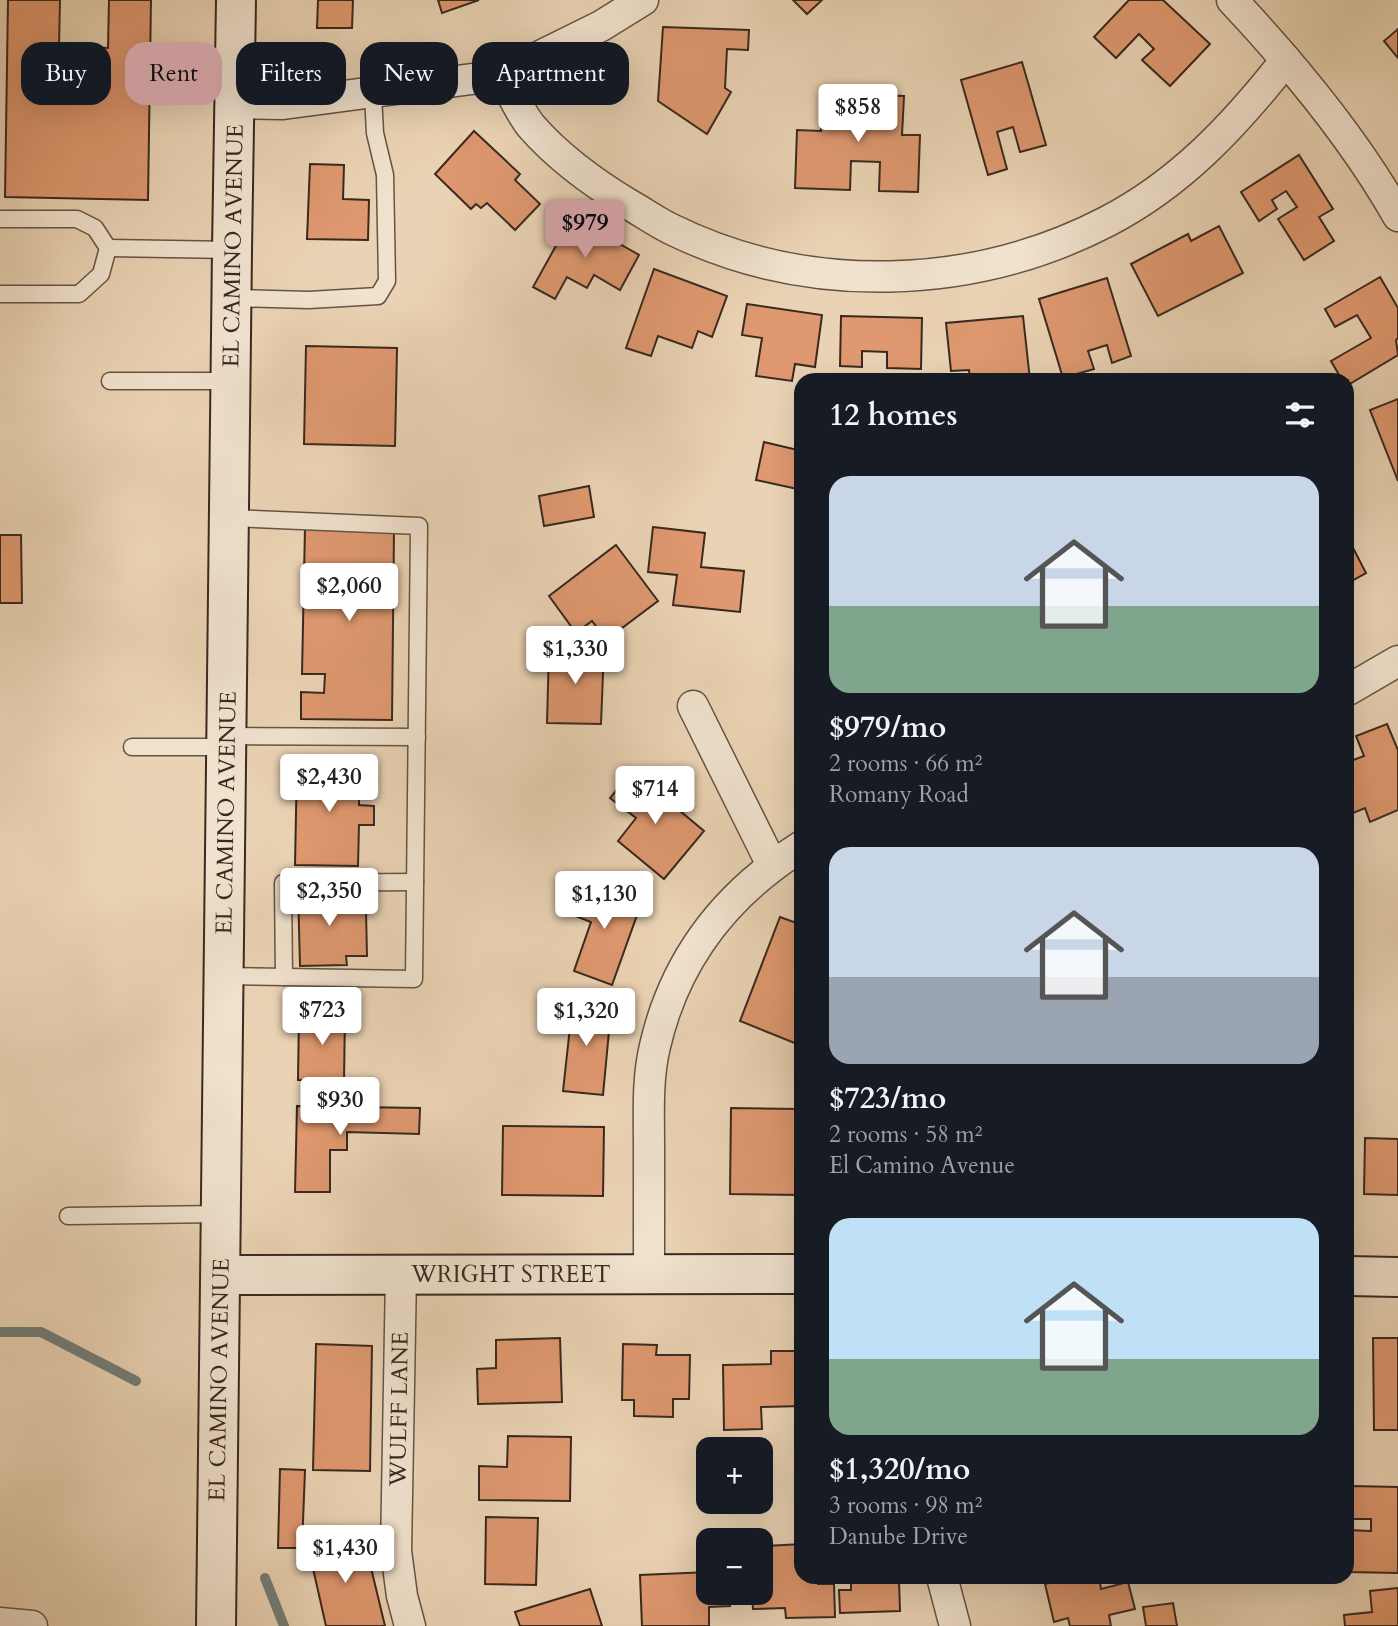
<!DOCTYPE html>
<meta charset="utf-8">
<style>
body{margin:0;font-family:Cardo,serif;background:#242831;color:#f1f3f6;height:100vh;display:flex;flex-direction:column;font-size:26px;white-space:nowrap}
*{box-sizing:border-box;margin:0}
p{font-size:23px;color:#9ea1a6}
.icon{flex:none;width:38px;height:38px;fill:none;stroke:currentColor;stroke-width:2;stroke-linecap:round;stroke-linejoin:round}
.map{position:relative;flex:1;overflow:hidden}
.drawer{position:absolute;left:794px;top:373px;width:560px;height:1211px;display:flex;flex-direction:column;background:#171b24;border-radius:21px;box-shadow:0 7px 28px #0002}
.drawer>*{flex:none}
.hud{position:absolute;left:21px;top:42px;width:665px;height:63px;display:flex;gap:14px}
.controls{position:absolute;left:696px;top:1437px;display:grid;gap:14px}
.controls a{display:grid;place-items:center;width:77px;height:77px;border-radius:14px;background:#171b24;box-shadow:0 7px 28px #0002;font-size:35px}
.price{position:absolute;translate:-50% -60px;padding:0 16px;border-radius:7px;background:#fff;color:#222;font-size:23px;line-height:46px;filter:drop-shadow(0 2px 4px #0008)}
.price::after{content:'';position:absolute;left:50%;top:42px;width:21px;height:16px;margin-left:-10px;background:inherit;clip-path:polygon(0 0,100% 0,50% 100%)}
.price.selected{background:#c59692;color:#111}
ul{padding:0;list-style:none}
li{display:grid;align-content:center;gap:14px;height:371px;padding:0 35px}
li span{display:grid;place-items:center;height:217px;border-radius:21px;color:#555}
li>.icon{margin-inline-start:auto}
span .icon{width:126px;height:126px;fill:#fffc;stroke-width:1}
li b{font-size:30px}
h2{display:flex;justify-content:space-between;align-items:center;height:84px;padding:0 35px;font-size:30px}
.tag{padding:0 24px;border-radius:21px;background:#171b24;box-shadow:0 7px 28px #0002;font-size:24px;line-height:63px}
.tag.selected{background:#c59692;color:#111}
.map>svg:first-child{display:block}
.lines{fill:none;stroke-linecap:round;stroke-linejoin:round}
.stream{stroke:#737e79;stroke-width:10}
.building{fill:#df986f;stroke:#392921;stroke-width:2}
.lane-casing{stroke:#655446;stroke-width:19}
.street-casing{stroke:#655446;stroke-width:33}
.secondary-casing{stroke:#392921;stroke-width:42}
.lane{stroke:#f1e2ce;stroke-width:16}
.street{stroke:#f1e2ce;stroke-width:30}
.secondary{stroke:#f1e2ce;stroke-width:38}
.labels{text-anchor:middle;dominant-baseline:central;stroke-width:7;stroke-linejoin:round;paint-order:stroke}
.street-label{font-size:23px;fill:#392921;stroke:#f1e2ce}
</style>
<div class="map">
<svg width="1398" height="1626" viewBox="0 0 1398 1626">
<rect width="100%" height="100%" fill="#ead3b4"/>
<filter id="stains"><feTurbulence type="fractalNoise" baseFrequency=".00286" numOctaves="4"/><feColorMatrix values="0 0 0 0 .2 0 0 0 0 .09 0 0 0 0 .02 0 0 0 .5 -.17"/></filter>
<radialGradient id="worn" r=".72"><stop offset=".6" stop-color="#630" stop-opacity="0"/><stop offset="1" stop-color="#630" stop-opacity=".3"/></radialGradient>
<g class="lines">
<!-- stream -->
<g class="stream">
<polyline points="0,1332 41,1332 136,1381"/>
<polyline points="265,1578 284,1626"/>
</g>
</g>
<!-- building -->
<g class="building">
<polygon points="8,0 60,0 59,46 53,46 52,88 92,90 93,47 108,48 109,0 151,0 148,200 5,197"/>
<polygon points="318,0 353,0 352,28 317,28"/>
<polygon points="438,0 479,0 442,13"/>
<polygon points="793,0 822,0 807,14"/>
<polygon points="1129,0 1163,0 1210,44 1170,86 1142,60 1154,49 1139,34 1116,58 1094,37"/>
<polygon points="663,27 749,30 748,50 727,49 725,88 731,92 707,134 658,101"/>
<polygon points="1398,29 1398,58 1384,41"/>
<polygon points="1022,62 1046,145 1020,152 1013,127 997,132 1007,169 988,175 961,80"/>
<polygon points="822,93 904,96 902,135 920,135 918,192 879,191 880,162 851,161 850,190 795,188 797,130 821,131"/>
<polygon points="474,131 520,174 515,180 540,204 515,230 487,203 481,208 476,204 471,209 435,174"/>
<polygon points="1299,155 1333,209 1319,217 1334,241 1304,260 1278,219 1297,207 1286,191 1272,200 1277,209 1259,221 1241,192"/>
<polygon points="310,164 344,165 343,199 369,200 368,240 307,239"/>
<polygon points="572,217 639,255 620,290 594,275 587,288 567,277 555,299 533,287"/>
<polygon points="1219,226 1243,273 1158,316 1131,264 1188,234 1191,241"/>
<polygon points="654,269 727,296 712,337 698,331 692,348 658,336 651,356 626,348"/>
<polygon points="1380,277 1398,308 1398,338 1396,340 1398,355 1348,385 1348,380 1342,380 1331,361 1371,338 1357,315 1335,327 1325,309"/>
<polygon points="1107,278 1131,356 1112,363 1107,345 1088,351 1094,369 1063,378 1039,299"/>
<polygon points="747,304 822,315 815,367 795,364 792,381 756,376 762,338 742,335"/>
<polygon points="841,316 922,318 921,369 887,368 887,352 862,351 862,367 840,366"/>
<polygon points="1023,316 1030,380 970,380 969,370 951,371 946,323"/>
<polygon points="306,346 397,348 395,446 304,444"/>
<polygon points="1398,399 1398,481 1370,410"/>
<polygon points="764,442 802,451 802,490 756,480"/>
<polygon points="589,486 594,517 544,526 539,496"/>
<polygon points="653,527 705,533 701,567 744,571 740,612 673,605 677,575 648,572"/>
<polygon points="305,528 394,530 392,720 301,719 301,692 324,693 325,674 302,674"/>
<polygon points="0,535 21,535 22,603 0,603"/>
<polygon points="1348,538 1366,573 1348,583"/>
<polygon points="616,545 658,601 606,640 592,621 576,633 549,596"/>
<polygon points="549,648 604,649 601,724 547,723"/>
<polygon points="1387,724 1398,750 1398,810 1370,822 1365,808 1348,815 1348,762 1364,756 1356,736"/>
<polygon points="297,761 360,762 359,805 374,806 374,825 359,825 358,866 295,865"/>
<polygon points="632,771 704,831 664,879 618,841 636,818 610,798"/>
<polygon points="581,883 641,904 612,985 574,971 591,922 570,914"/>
<polygon points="342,887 343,911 366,911 367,956 346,956 347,965 300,966 298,888"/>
<polygon points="780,917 802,925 802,1046 740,1021"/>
<polygon points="561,1005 611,1010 603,1095 563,1091 570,1027 559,1026"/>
<polygon points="299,1013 345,1014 344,1081 298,1080"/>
<polygon points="297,1106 420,1108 419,1134 347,1132 347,1150 330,1150 330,1192 295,1192"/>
<polygon points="731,1108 798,1109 798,1156 802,1156 802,1195 730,1194"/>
<polygon points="503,1126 604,1127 603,1196 502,1195"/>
<polygon points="1365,1138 1398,1139 1398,1195 1364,1194"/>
<polygon points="560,1338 562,1402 478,1404 477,1369 496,1368 496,1340"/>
<polygon points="1373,1338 1398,1338 1398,1430 1374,1430"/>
<polygon points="316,1344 372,1346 370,1471 313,1470"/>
<polygon points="623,1344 657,1345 656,1355 690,1355 689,1399 673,1399 673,1417 634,1416 634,1400 622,1400"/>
<polygon points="771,1351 802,1351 802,1406 761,1407 762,1429 724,1430 723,1365 771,1364"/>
<polygon points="508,1436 571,1437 570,1501 479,1500 479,1466 507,1467"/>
<polygon points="280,1469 305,1470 302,1548 278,1548"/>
<polygon points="1352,1486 1398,1487 1398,1573 1348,1572 1348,1530 1371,1531 1371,1519 1352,1519"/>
<polygon points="486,1517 538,1518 536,1585 485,1584"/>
<polygon points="332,1537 335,1550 365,1543 385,1626 326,1626 307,1542"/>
<polygon points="802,1544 802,1577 818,1577 818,1584 834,1584 835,1617 786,1618 785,1608 753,1609 752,1592 761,1592 761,1565 767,1565 766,1546"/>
<polygon points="709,1572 709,1592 729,1592 730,1606 709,1607 709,1626 642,1626 640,1575"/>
<polygon points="851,1577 909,1577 909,1579 899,1580 900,1611 840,1613 839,1590 851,1590"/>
<polygon points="1076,1577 1099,1577 1101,1589 1128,1582 1135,1609 1109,1615 1111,1626 1070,1626 1068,1618 1054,1622 1045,1584"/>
<polygon points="1398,1588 1398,1626 1345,1626 1344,1615 1372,1612 1370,1591"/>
<polygon points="590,1589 602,1626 520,1626 515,1612"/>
<polygon points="1173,1603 1177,1626 1146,1626 1143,1607"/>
</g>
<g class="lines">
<defs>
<g id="lane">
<polyline points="0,219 77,219 95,228 108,248 101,274 79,294 0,294"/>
<polyline points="108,248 232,250"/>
<polyline points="232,298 309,300 378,296 387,281 385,175 375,133 373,94"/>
<polyline points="110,381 232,381"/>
<polyline points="227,736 417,737"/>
<polyline points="132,747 227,747"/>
<polyline points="224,976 414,979 419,526 230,518"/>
<polyline points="284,977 283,883 415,882"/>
<polyline points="68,1216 221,1214"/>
</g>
<g id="street">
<path d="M1232 0C1293 65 1354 138 1398 216"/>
<path d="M502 75C511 91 519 111 531 126 558 157 595 184 630 205 644 213 657 222 671 229 807 296 972 291 1106 222 1180 184 1235 125 1286 60"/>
<polyline points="235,103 283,104 502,75 601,26 643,0"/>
<polyline points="1348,690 1398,661"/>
<polyline points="693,706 772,865"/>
<polyline points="401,1274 396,1551 402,1596 410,1626"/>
<path d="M649 1274C649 1232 649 1189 649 1147 649 1113 647 1079 655 1046 675 959 727 893 802 846"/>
<polyline points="942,1577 955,1626"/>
<polyline points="0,1623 32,1626"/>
</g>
<g id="secondary">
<polyline points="221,1275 802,1274"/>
<polyline points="1348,1276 1398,1277"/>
<polyline points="216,1626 232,250 236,0"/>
</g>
</defs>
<!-- lane casing -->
<use href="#lane" class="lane-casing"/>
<!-- street casing -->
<use href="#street" class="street-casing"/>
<!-- secondary casing -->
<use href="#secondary" class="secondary-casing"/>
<!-- lane -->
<use href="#lane" class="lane"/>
<!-- street -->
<use href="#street" class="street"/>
<!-- secondary -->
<use href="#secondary" class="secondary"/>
</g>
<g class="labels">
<!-- street labels -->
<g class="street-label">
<text transform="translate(233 246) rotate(-89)">EL CAMINO AVENUE</text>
<text transform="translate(226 813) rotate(-89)">EL CAMINO AVENUE</text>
<text x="511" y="1274">WRIGHT STREET</text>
<text transform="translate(219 1380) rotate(-89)">EL CAMINO AVENUE</text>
<text transform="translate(399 1409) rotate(-89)">WULFF LANE</text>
</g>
</g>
<rect width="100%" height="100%" filter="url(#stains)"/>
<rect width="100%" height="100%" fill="url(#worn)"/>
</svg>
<div class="controls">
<a>+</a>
<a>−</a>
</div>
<b class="price" style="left:858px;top:144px">$858</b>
<b class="price selected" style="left:585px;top:260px">$979</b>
<b class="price" style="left:349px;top:623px">$2,060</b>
<b class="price" style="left:575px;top:686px">$1,330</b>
<b class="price" style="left:329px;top:814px">$2,430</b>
<b class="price" style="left:655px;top:826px">$714</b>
<b class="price" style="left:329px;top:928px">$2,350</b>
<b class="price" style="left:604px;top:931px">$1,130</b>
<b class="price" style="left:322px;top:1047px">$723</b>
<b class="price" style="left:586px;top:1048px">$1,320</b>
<b class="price" style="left:340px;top:1137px">$930</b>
<b class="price" style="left:345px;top:1585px">$1,430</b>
<div class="hud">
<a class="tag">Buy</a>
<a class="tag selected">Rent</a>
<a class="tag">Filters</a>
<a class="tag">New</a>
<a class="tag">Apartment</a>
</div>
<section class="drawer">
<h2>12 homes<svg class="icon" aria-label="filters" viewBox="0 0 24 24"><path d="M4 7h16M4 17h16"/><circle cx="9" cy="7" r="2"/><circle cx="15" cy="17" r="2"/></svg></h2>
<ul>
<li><span style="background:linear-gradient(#c9d6e8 60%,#7fa58c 0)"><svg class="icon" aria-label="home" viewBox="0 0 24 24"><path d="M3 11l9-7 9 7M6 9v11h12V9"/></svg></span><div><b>$979/mo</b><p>2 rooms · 66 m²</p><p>Romany Road</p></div></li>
<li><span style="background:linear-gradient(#c9d6e8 60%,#9aa5b1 0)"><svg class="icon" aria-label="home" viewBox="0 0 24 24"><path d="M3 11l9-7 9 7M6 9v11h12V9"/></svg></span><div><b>$723/mo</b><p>2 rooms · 58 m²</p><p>El Camino Avenue</p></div></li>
<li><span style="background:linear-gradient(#bfe0f5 65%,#7fa58c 0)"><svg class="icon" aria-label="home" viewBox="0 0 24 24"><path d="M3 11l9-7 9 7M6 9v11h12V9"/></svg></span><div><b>$1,320/mo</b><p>3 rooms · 98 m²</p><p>Danube Drive</p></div></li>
</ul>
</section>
</div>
